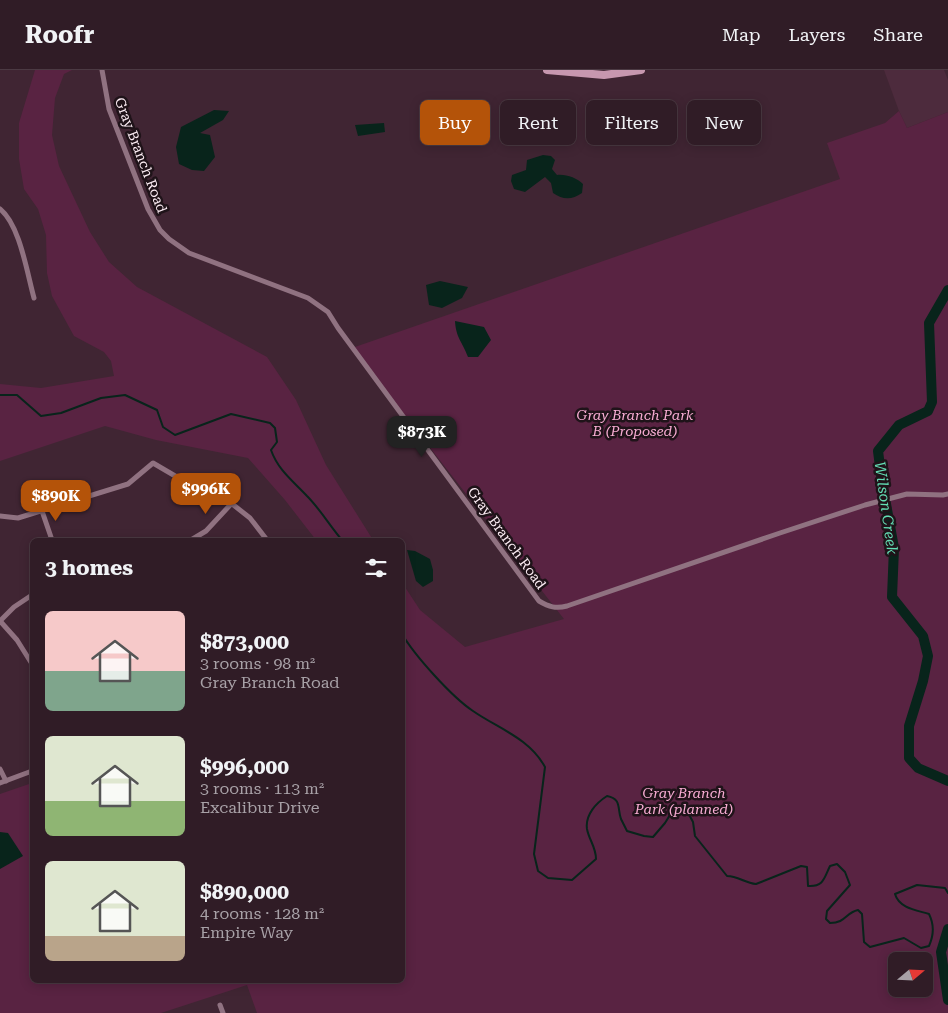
<!DOCTYPE html>
<meta charset="utf-8">
<style>
body{margin:0;font-family:"Roboto Serif",serif;background:#3c2932;color:#f1f3f6;height:100vh;display:flex;flex-direction:column;font-size:19px;white-space:nowrap}
*{box-sizing:border-box;margin:0}
p{font-size:16px;color:#a8a1a7}
.icon{flex:none;width:28px;height:28px;fill:none;stroke:currentColor;stroke-width:2;stroke-linecap:round;stroke-linejoin:round}
.map{position:relative;flex:1;overflow:hidden}
.details{position:absolute;left:30px;top:468px;width:375px;height:445px;display:flex;flex-direction:column;background:#301c26;border-radius:8px;box-shadow:0 2px 12px #0003,0 0 0 1px #4b3a43}
.details>*{flex:none}
.guide{position:absolute;left:420px;top:30px;width:452px;height:45px;display:flex;gap:10px}
.needle{width:32px;rotate:71deg}
.controls{position:absolute;left:888px;top:882px;display:grid;gap:10px}
.controls a{display:grid;place-items:center;width:45px;height:45px;border-radius:8px;background:#301c26;box-shadow:0 2px 12px #0003,0 0 0 1px #4b3a43;font-size:25px}
.price{position:absolute;translate:-50% -42px;padding:0 11px;border-radius:10px;background:#b45309;color:#fff;font-size:16px;line-height:32px;filter:drop-shadow(0 1px 2px #0008)}
.price::after{content:'';position:absolute;left:50%;top:30px;width:15px;height:11px;margin-left:-8px;background:inherit;clip-path:polygon(0 0,100% 0,50% 100%)}
.price.on{background:#222;color:#fff}
ul{padding:0;list-style:none}
li{display:flex;align-items:center;gap:15px;height:125px;padding:0 15px}
li span{display:grid;place-items:center;flex:none;width:140px;height:100px;border-radius:8px;color:#555}
li>.icon{margin-inline-start:auto}
span .icon{width:60px;height:60px;fill:#fffc;stroke-width:1}
li b{font-size:21px}
h2{display:flex;justify-content:space-between;align-items:center;height:60px;padding:0 15px;font-size:21px}
.chip{padding:0 18px;border-radius:8px;background:#301c26;box-shadow:0 2px 12px #0003,0 0 0 1px #4b3a43;font-size:18px;line-height:45px}
.chip.on{background:#b45309;color:#fff}
header{display:flex;align-items:center;gap:30px;box-sizing:border-box;height:70px;padding:0 25px;background:#301c26;border-bottom:1px solid #4b3a43}
header strong{font-size:24px}
nav{display:flex;gap:28px;margin-inline-start:auto;font-size:18px}
.map>svg:first-child{display:block}
.built{fill:#4d2b3d}
.green{fill:#592342;fill-rule:evenodd}
.water{fill:#08241b}
.lines{fill:none;stroke-linecap:round;stroke-linejoin:round}
.stream{stroke:#08241b;stroke-width:2}
.river{stroke:#08241b;stroke-width:10}
.minor{stroke:#907281;stroke-width:5}
.secondary{stroke:#c797af;stroke-width:8}
.labels{text-anchor:middle;dominant-baseline:central;stroke-width:5;stroke-linejoin:round;paint-order:stroke}
.street-label{font-size:14px;fill:#fdeef5;stroke:#1f1319}
.park-label{font-size:14px;font-style:italic;fill:#f8acd3;stroke:#1f1319}
.water-label{font-size:15px;font-style:italic;fill:#63ddb4;stroke:#1f1319}
</style>
<header>
<strong>Roofr</strong>
<nav><a>Map</a><a>Layers</a><a>Share</a></nav>
</header>
<div class="map">
<svg width="948" height="943" viewBox="0 0 948 943">
<rect width="100%" height="100%" fill="#402533"/>
<!-- built -->
<polygon class="built" points="884,0 944,0 948,10 948,42 907,58 899,41"/>
<!-- green -->
<g class="green">
<polygon points="35,0 72,0 64,4 55,28 52,65 59,96 90,162 109,192 137,217 267,287 296,330 326,395 373,470 316,470 285,430 248,388 156,370 105,356 0,391 0,314 41,318 114,306 111,291 104,282 74,266 52,226 47,203 46,165 38,139 24,119 19,89 19,53"/>
<path d="M899 41 907 58 948 42V943H257L247 915 161 943H0V724L32 713V910H402L403 514 420 540 465 577 564 549 352 278 840 109 827 73 885 53ZM896 891H924V919H896Z"/>
</g>
<!-- water -->
<g class="water">
<polygon points="214,40 229,41 223,50 200,63 210,65 215,87 204,101 192,100 179,94 176,77 181,57"/>
<polygon points="384,53 385,62 358,66 355,55"/>
<path d="M543 85 551 86 555 90 552 99 557 105C566 104 577 108 583 114L582 123C572 130 563 130 553 123L551 113 545 107 525 122 514 119 511 111 512 105 526 100 527 90Z"/>
<polygon points="440,211 468,217 462,228 442,238 429,235 426,215"/>
<path d="M455 251 484 257 491 270 478 287H468C462 271 456 268 455 251Z"/>
<polygon points="407,480 415,481 430,489 433,500 433,511 423,517 416,511"/>
<polygon points="0,762 8,763 23,786 0,799"/>
</g>
<g class="lines">
<!-- stream -->
<g class="stream">
<path d="M0 325H17L41 346 61 343 101 328 125 325 157 340 163 357 175 365 231 344 270 353 275 358 277 372 271 380C278 400 293 411 307 426 320 439 330 456 342 470"/>
<path d="M402 564C415 586 452 627 473 641 499 659 529 668 545 697L534 784 538 801 548 808 572 810 596 789C596 777 589 770 587 759 585 745 596 733 607 726 622 729 617 738 621 749 623 753 625 757 627 761L644 766 653 767 665 753 673 740 685 737 693 752 695 766 727 806C738 806 745 813 756 814L801 796 807 797 808 816C824 817 824 808 830 796L837 794 845 802 850 815 827 841 826 849 830 853C846 853 845 843 858 840L862 844 864 872 870 877 904 868 921 878 929 876C934 865 934 854 929 844 916 840 899 838 895 824L917 815 945 818 948 823"/>
</g>
<!-- river -->
<g class="river">
<polyline points="948,220 929,253 932,332 928,341 899,355 878,381 882,412 894,478 892,527 923,566 928,586 923,611 909,656 909,688 918,698 948,711"/>
<polyline points="948,859 941,882 948,930"/>
</g>
<!-- minor -->
<g class="minor">
<path d="M102 0 109 39 148 139 160 160 169 169 189 183 308 228 328 242 338 258 539 531C549 537 556 539 567 536L780 463 865 435 907 424 943 425 948 424"/>
<path d="M0 139C20 155 27 203 34 228"/>
<polyline points="42,441 52,470"/>
<polyline points="0,446 18,448 128,414 153,393 182,410 217,422 250,448 267,470"/>
<polyline points="191,470 206,461 232,433"/>
<polyline points="0,551 17,570 32,594"/>
<polyline points="0,551 14,537 32,525"/>
<polyline points="0,699 6,711"/>
<polyline points="0,713 32,701"/>
<polyline points="220,935 223,943"/>
</g>
<!-- secondary -->
<polyline class="secondary" points="547,0 604,5 641,0"/>
</g>
<g class="labels">
<!-- street labels -->
<g class="street-label">
<text transform="translate(141 85) rotate(69)">Gray Branch Road</text>
<text transform="translate(507 468) rotate(54)">Gray Branch Road</text>
</g>
<!-- park labels -->
<g class="park-label">
<text x="635" y="345">Gray Branch Park<tspan x="635" dy="16">B (Proposed)</tspan></text>
<text x="684" y="723">Gray Branch<tspan x="684" dy="16">Park (planned)</tspan></text>
</g>
<!-- water labels -->
<g class="water-label">
<text transform="translate(886 438) rotate(82)">Wilson Creek</text>
</g>
</g>
</svg>
<div class="controls">
<a><svg class="needle" viewBox="-14 -14 28 28"><path d="M0-13l5 13h-10z" fill="#e53935"/><path d="M0 13l5-13h-10z" fill="#a8a1a7"/></svg></a>
</div>
<b class="price on" style="left:422px;top:388px">$873K</b>
<b class="price" style="left:206px;top:445px">$996K</b>
<b class="price" style="left:56px;top:452px">$890K</b>
<div class="guide">
<a class="chip on">Buy</a>
<a class="chip">Rent</a>
<a class="chip">Filters</a>
<a class="chip">New</a>
</div>
<section class="details">
<h2>3 homes<svg class="icon" aria-label="filters" viewBox="0 0 24 24"><path d="M4 7h16M4 17h16"/><circle cx="9" cy="7" r="2"/><circle cx="15" cy="17" r="2"/></svg></h2>
<ul>
<li><span style="background:linear-gradient(#f6c9c9 60%,#7fa58c 0)"><svg class="icon" aria-label="home" viewBox="0 0 24 24"><path d="M3 11l9-7 9 7M6 9v11h12V9"/></svg></span><div><b>$873,000</b><p>3 rooms · 98 m²</p><p>Gray Branch Road</p></div></li>
<li><span style="background:linear-gradient(#dfe7d0 65%,#8fb573 0)"><svg class="icon" aria-label="home" viewBox="0 0 24 24"><path d="M3 11l9-7 9 7M6 9v11h12V9"/></svg></span><div><b>$996,000</b><p>3 rooms · 113 m²</p><p>Excalibur Drive</p></div></li>
<li><span style="background:linear-gradient(#dfe7d0 75%,#b9a48a 0)"><svg class="icon" aria-label="home" viewBox="0 0 24 24"><path d="M3 11l9-7 9 7M6 9v11h12V9"/></svg></span><div><b>$890,000</b><p>4 rooms · 128 m²</p><p>Empire Way</p></div></li>
</ul>
</section>
</div>
